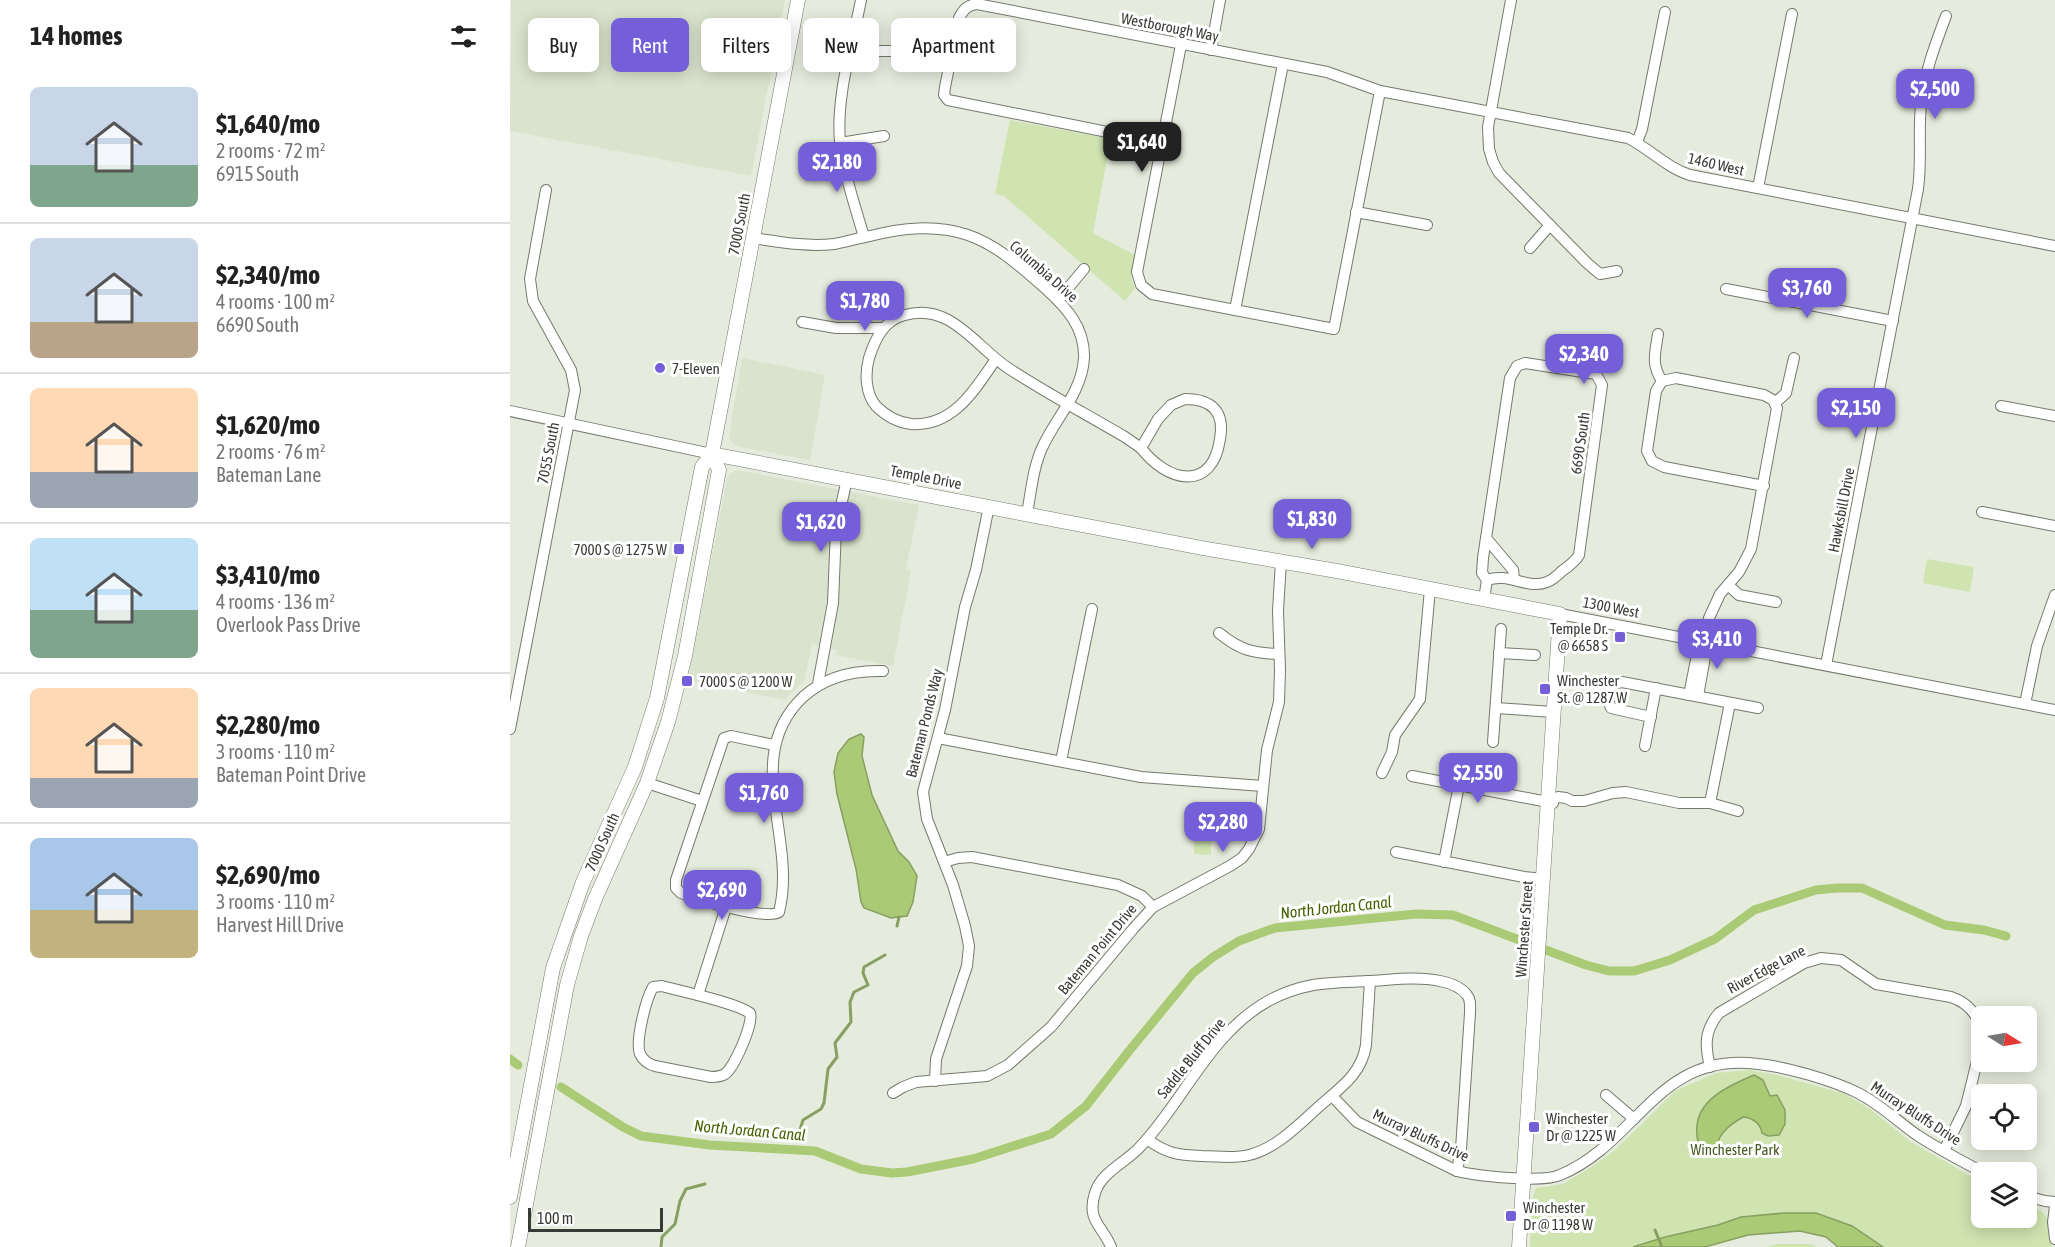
<!DOCTYPE html>
<meta charset="utf-8">
<style>
body{margin:0;font-family:"Asap Condensed",sans-serif;background:#f2f2f2;color:#222;height:100vh;display:flex;flex-direction:column;font-size:22px;white-space:nowrap}
*{box-sizing:border-box;margin:0}
p{font-size:20px;color:#767676}
.icon{flex:none;width:33px;height:33px;fill:none;stroke:currentColor;stroke-width:2;stroke-linecap:round;stroke-linejoin:round}
.map{position:relative;flex:1;overflow:hidden}
.sheet{display:flex;flex-direction:column;background:#fff;width:510px}
.sheet>*{flex:none}
.guide{position:absolute;left:18px;top:18px;width:570px;height:54px;display:flex;gap:12px}
.needle{width:39px;rotate:101deg}
.controls{position:absolute;left:1461px;top:1006px;display:grid;gap:12px}
.controls a{display:grid;place-items:center;width:66px;height:66px;border-radius:9px;background:#fff;box-shadow:0 3px 15px #0003;font-size:30px}
.scale{position:absolute;left:18px;bottom:15px;width:135px;box-sizing:border-box;padding-left:6px;border:3px solid #383b35;border-top:0;font-size:16px;line-height:21px;white-space:nowrap;color:#383b35;-webkit-text-stroke:4px #fff;paint-order:stroke}
.price{position:absolute;translate:-50% -51px;padding:0 14px;border-radius:12px;background:#745fd9;color:#fff;font-size:20px;line-height:39px;filter:drop-shadow(0 2px 3px #0008)}
.price::after{content:'';position:absolute;left:50%;top:36px;width:18px;height:14px;margin-left:-9px;background:inherit;clip-path:polygon(0 0,100% 0,50% 100%)}
.price.current{background:#222;color:#fff}
ul{padding:0;list-style:none}
li{display:flex;align-items:center;gap:18px;height:150px;padding:0 30px}
li+li{border-top:2px solid #e0e0e0}
li span{display:grid;place-items:center;flex:none;width:168px;height:120px;border-radius:9px;color:#555}
li>.icon{margin-inline-start:auto}
span .icon{width:72px;height:72px;fill:#fffc;stroke-width:1}
li b{font-size:26px}
h2{display:flex;justify-content:space-between;align-items:center;height:72px;padding:0 30px;font-size:26px}
.pill{padding:0 21px;border-radius:9px;background:#fff;box-shadow:0 3px 15px #0003;font-size:21px;line-height:54px}
.pill.current{background:#745fd9;color:#fff}
main{display:flex;flex:1;min-height:0}
.map>svg:first-child{display:block}
.built{fill:#dae3cd}
.green{fill:#cfe4b1}
.water{fill:#aaca76;stroke:#889f62;stroke-width:1.5}
.lines{fill:none;stroke-linecap:round;stroke-linejoin:round}
.stream{stroke:#889f62;stroke-width:3}
.canal{stroke:#aaca76;stroke-width:9}
.minor-casing{stroke:#747a6c;stroke-width:12}
.major-casing{stroke:#747a6c;stroke-width:15}
.minor{stroke:#fff;stroke-width:10}
.major{stroke:#fff;stroke-width:14}
.poi-dot{fill:#745fd9;stroke:#fff;stroke-width:2}
.labels{text-anchor:middle;dominant-baseline:central;stroke-width:6;stroke-linejoin:round;paint-order:stroke}
.street-label{font-size:15px;fill:#383b35;stroke:#fff}
.poi-label{font-size:15px;fill:#383b35;stroke:#fff;text-anchor:start}
.park-label{font-size:15px;fill:#475b21;stroke:#fff}
.water-label{font-size:16px;font-style:italic;fill:#476200;stroke:#fff}
</style>
<main>
<section class="sheet">
<h2>14 homes<svg class="icon" aria-label="filters" viewBox="0 0 24 24"><path d="M4 7h16M4 17h16"/><circle cx="9" cy="7" r="2"/><circle cx="15" cy="17" r="2"/></svg></h2>
<ul>
<li><span style="background:linear-gradient(#c9d6e8 65%,#7fa58c 0)"><svg class="icon" aria-label="home" viewBox="0 0 24 24"><path d="M3 11l9-7 9 7M6 9v11h12V9"/></svg></span><div><b>$1,640/mo</b><p>2 rooms · 72 m²</p><p>6915 South</p></div></li>
<li><span style="background:linear-gradient(#c9d6e8 70%,#b9a48a 0)"><svg class="icon" aria-label="home" viewBox="0 0 24 24"><path d="M3 11l9-7 9 7M6 9v11h12V9"/></svg></span><div><b>$2,340/mo</b><p>4 rooms · 100 m²</p><p>6690 South</p></div></li>
<li><span style="background:linear-gradient(#ffd9b3 70%,#9aa5b1 0)"><svg class="icon" aria-label="home" viewBox="0 0 24 24"><path d="M3 11l9-7 9 7M6 9v11h12V9"/></svg></span><div><b>$1,620/mo</b><p>2 rooms · 76 m²</p><p>Bateman Lane</p></div></li>
<li><span style="background:linear-gradient(#bfe0f5 60%,#7fa58c 0)"><svg class="icon" aria-label="home" viewBox="0 0 24 24"><path d="M3 11l9-7 9 7M6 9v11h12V9"/></svg></span><div><b>$3,410/mo</b><p>4 rooms · 136 m²</p><p>Overlook Pass Drive</p></div></li>
<li><span style="background:linear-gradient(#ffd9b3 75%,#9aa5b1 0)"><svg class="icon" aria-label="home" viewBox="0 0 24 24"><path d="M3 11l9-7 9 7M6 9v11h12V9"/></svg></span><div><b>$2,280/mo</b><p>3 rooms · 110 m²</p><p>Bateman Point Drive</p></div></li>
<li><span style="background:linear-gradient(#a9c7e8 60%,#c2b280 0)"><svg class="icon" aria-label="home" viewBox="0 0 24 24"><path d="M3 11l9-7 9 7M6 9v11h12V9"/></svg></span><div><b>$2,690/mo</b><p>3 rooms · 110 m²</p><p>Harvest Hill Drive</p></div></li>
</ul>
</section>
<div class="map">
<svg width="1545" height="1247" viewBox="0 0 1545 1247">
<rect width="100%" height="100%" fill="#e6ecdd"/>
<!-- built -->
<g class="built">
<polygon points="1,0 275,0 241,176 0,131"/>
<polygon points="232,358 315,375 300,460 227,446 219,440 219,435"/>
<polygon points="226,470 409,505 396,569 401,571 383,666 326,655 327,650 302,644 295,680 274,700 178,680 217,479 219,475"/>
</g>
<!-- green -->
<g class="green">
<polygon points="500,120 601,139 583,233 625,255 621,279 625,288 615,301 494,196 485,194"/>
<polygon points="1417,559 1464,567 1460,592 1413,583"/>
<polygon points="684,839 701,840 701,855 684,854"/>
<path d="M1238 1070 1268 1075 1335 1094 1360 1109 1401 1142 1471 1182 1472 1218H1516L1517 1204C1545 1215 1534 1221 1542 1247H1350L1297 1221 1154 1247H1020L1022 1199 1026 1188 1053 1184 1081 1167 1105 1150 1165 1091 1206 1073Z"/>
<polygon points="1268,1244 1301,1244 1307,1247 1256,1247"/>
</g>
<!-- water -->
<g class="water">
<polygon points="351,734 354,737 352,756 362,795 388,851 399,862 407,876 403,902 397,916 381,918 354,908 351,902 346,869 327,794 324,772 328,753 339,739"/>
<path d="M1244 1075 1253 1080 1260 1096 1267 1095 1275 1110V1124L1269 1135 1258 1136 1252 1133C1250 1123 1243 1118 1233 1117 1225 1122 1216 1127 1210 1137 1207 1143 1207 1148 1201 1154L1192 1153C1190 1147 1187 1141 1187 1135 1183 1101 1218 1086 1244 1075Z"/>
<polygon points="1274,1213 1306,1213 1342,1226 1373,1247 1328,1247 1316,1237 1290,1231 1238,1235 1195,1247 1123,1247 1155,1237 1208,1225 1231,1217"/>
</g>
<g class="lines">
<!-- stream -->
<g class="stream">
<polyline points="387,926 389,917"/>
<polyline points="289,1133 293,1120 311,1109 314,1103 318,1069 327,1057 325,1043 341,1022 340,1002 344,992 358,985 353,973 354,967 375,955"/>
<polyline points="1145,1230 1152,1247"/>
<polyline points="151,1247 152,1237 165,1224 170,1201 176,1189 195,1184"/>
</g>
<!-- canal -->
<g class="canal">
<polyline points="0,1059 8,1065"/>
<polyline points="51,1087 113,1127 131,1136 200,1145 305,1151 351,1169 382,1173 397,1172 463,1159 541,1134 576,1106 619,1051 683,973 703,957 729,941 765,928 906,914 943,915 1076,965 1099,971 1124,971 1160,960 1205,939 1244,910 1306,890 1327,888 1352,888 1435,925 1474,930 1496,936"/>
</g>
<defs>
<g id="minor">
<path d="M351 0C342 46 326 95 330 142 334 174 345 206 354 237"/>
<polyline points="1001,0 978,127 979,149 983,162 989,173 1077,263 1090,274 1107,271"/>
<polyline points="671,45 627,272 631,285 642,294 824,329 870,91"/>
<polyline points="701,50 710,0"/>
<polyline points="341,51 409,51 441,55"/>
<polyline points="1127,142 1132,129 1155,12"/>
<polyline points="330,143 374,136"/>
<path d="M652 143 438 100 434 95 435 87 449 18C453 10 457 5 467 4L817 72 870 91 1118 138C1140 149 1157 168 1180 175L1545 246"/>
<polyline points="1248,188 1282,14"/>
<polyline points="846,212 917,225"/>
<path d="M243 238C270 242 296 247 324 244 336 242 348 238 360 236 392 228 425 224 458 235 489 246 512 268 536 289 557 308 575 328 574 358 572 393 546 417 532 448 523 468 521 492 517 514"/>
<polyline points="1020,248 1040,225"/>
<polyline points="1216,289 1383,321"/>
<polyline points="548,300 574,269"/>
<polyline points="725,310 773,64"/>
<polyline points="292,322 326,328 372,328"/>
<path d="M1148 334C1145 354 1141 364 1152 381"/>
<path d="M486 359C465 389 444 427 401 424 386 422 376 416 366 406 355 393 355 373 359 358 365 339 374 320 395 315 440 302 465 346 498 368 536 393 576 414 615 437L631 448"/>
<polyline points="1152,381 1166,378 1254,395 1263,400 1267,408 1241,549 1229,572 1210,594 1199,618 1194,642 1195,657 1188,696"/>
<polyline points="1152,381 1146,391 1137,451 1142,461 1154,467 1254,486"/>
<path d="M675 399C702 399 715 412 710 439 702 493 657 482 631 448L648 419 661 405Z"/>
<polyline points="1265,403 1276,393 1284,358"/>
<polyline points="1491,406 1545,416"/>
<polyline points="0,411 202,454"/>
<polyline points="1472,512 1545,526"/>
<polyline points="976,538 1003,570 1004,579"/>
<polyline points="1218,585 1229,595 1266,602"/>
<path d="M974 599 977 580C999 572 1018 590 1037 582 1042 580 1048 575 1052 571 1059 566 1065 562 1069 555L1092 385 1086 374 1015 363 1007 366 1000 378 973 558 972 573 977 580"/>
<polyline points="1050,614 1545,710"/>
<path d="M709 633C730 650 742 653 768 654"/>
<polyline points="989,653 1025,655"/>
<path d="M1316 665 1408 189C1412 161 1408 133 1411 105 1414 74 1425 45 1436 16"/>
<polyline points="308,684 323,603 326,528 337,479"/>
<polyline points="1179,695 1187,655 1194,642"/>
<polyline points="1515,704 1527,646 1545,595"/>
<polyline points="986,708 1043,712"/>
<polyline points="1141,717 1101,708 1098,700 1103,684 1112,682 1248,708"/>
<polyline points="0,729 65,390 61,370 23,301 20,279 36,190"/>
<polyline points="428,738 631,777 753,786"/>
<polyline points="983,742 991,629"/>
<path d="M264 745 221 736 214 738 166 880V888L171 893C186 899 258 921 269 912 288 839 230 757 293 697 315 677 343 670 373 671"/>
<polyline points="1135,746 1146,688"/>
<polyline points="551,761 582,609"/>
<polyline points="872,773 882,752 885,735 910,699 920,589"/>
<polyline points="902,776 1043,803"/>
<polyline points="137,783 192,801"/>
<polyline points="1039,801 1048,797 1056,798 1062,801 1074,801 1103,793 1116,792 1169,803 1200,803 1228,811"/>
<polyline points="1200,803 1220,703"/>
<polyline points="886,852 1014,877 1034,879"/>
<polyline points="434,862 448,858 462,857 608,885 632,896 643,907"/>
<polyline points="934,862 949,785"/>
<path d="M152 986C173 992 224 1002 240 1013 244 1023 224 1068 215 1074 210 1077 206 1077 201 1077L145 1066C138 1064 133 1060 130 1054 125 1041 136 999 143 987Z"/>
<polyline points="188,995 216,907"/>
<path d="M1200 1067C1195 1046 1194 1031 1209 1013L1294 963 1311 958 1331 960 1366 984 1441 997C1459 1003 1470 1017 1472 1036"/>
<polyline points="425,1081 426,1059 457,966 459,946 455,926 443,885 417,819 413,792 435,710 455,607 466,570 479,506"/>
<polyline points="383,1093 393,1087 406,1082 477,1076 498,1065 541,1027 623,929 643,907 720,866 732,858 739,849 749,829 757,750 769,702 770,670 768,611 771,561"/>
<polyline points="1096,1095 1124,1119"/>
<path d="M822 1096 847 1122 947 1171C967 1176 1032 1183 1050 1175 1128 1143 1147 1051 1248 1064 1277 1067 1322 1080 1348 1093 1370 1104 1387 1121 1407 1135 1428 1149 1452 1161 1474 1173"/>
<path d="M637 1139C657 1154 668 1155 692 1156 707 1156 724 1159 739 1155 768 1148 791 1122 813 1103 833 1086 852 1072 856 1045L860 981"/>
<polyline points="1434,1151 1456,1106 1472,1041"/>
<polyline points="1516,1196 1535,1201 1545,1202"/>
<polyline points="1545,1206 1543,1222 1545,1239"/>
<path d="M601 1247C593 1226 576 1221 585 1193 591 1173 614 1163 628 1149 674 1102 700 1032 760 1000 773 993 788 988 803 985 820 982 839 982 857 981 881 980 906 976 930 981 940 983 951 987 957 995 961 1000 960 1006 960 1013L951 1149 947 1171"/>
</g>
<g id="major">
<polyline points="202,454 692,548 827,571 1050,614 1009,1247"/>
<polyline points="0,1197 43,968 73,882 125,767 147,698 192,467 202,454 288,0"/>
<polyline points="8,1247 57,985 71,936 85,899 137,783 158,722 175,656 209,470 202,454"/>
</g>
</defs>
<!-- minor casing -->
<use href="#minor" class="minor-casing"/>
<!-- major casing -->
<use href="#major" class="major-casing"/>
<!-- minor -->
<use href="#minor" class="minor"/>
<!-- major -->
<use href="#major" class="major"/>
</g>
<!-- markers -->
<g class="poi-dot">
<circle cx="150" cy="368" r="6"/>
<rect x="163" y="543" width="12" height="12" rx="3"/>
<rect x="1104" y="631" width="12" height="12" rx="3"/>
<rect x="171" y="675" width="12" height="12" rx="3"/>
<rect x="1029" y="683" width="12" height="12" rx="3"/>
<rect x="1018" y="1121" width="12" height="12" rx="3"/>
<rect x="995" y="1210" width="12" height="12" rx="3"/>
</g>
<g class="labels">
<!-- street labels -->
<g class="street-label">
<text transform="translate(660 27) rotate(11)">Westborough Way</text>
<text transform="translate(1206 164) rotate(13)">1460 West</text>
<text transform="translate(229 224) rotate(-79)">7000 South</text>
<text transform="translate(534 271) rotate(41)">Columbia Drive</text>
<text transform="translate(1070 443) rotate(-82)">6690 South</text>
<text transform="translate(38 453) rotate(-79)">7055 South</text>
<text transform="translate(416 477) rotate(11)">Temple Drive</text>
<text transform="translate(1331 510) rotate(-79)">Hawksbill Drive</text>
<text transform="translate(1101 607) rotate(11)">1300 West</text>
<text transform="translate(414 723) rotate(-76)">Bateman Ponds Way</text>
<text transform="translate(92 842) rotate(-66)">7000 South</text>
<text transform="translate(1014 929) rotate(-86)">Winchester Street</text>
<text transform="translate(587 949) rotate(-50)">Bateman Point Drive</text>
<text transform="translate(1256 969) rotate(-28)">River Edge Lane</text>
<text transform="translate(681 1058) rotate(-51)">Saddle Bluff Drive</text>
<text transform="translate(1406 1113) rotate(33)">Murray Bluffs Drive</text>
<text transform="translate(911 1135) rotate(25)">Murray Bluffs Drive</text>
</g>
<!-- poi labels -->
<g class="poi-label">
<text x="162" y="368">7-Eleven</text>
<text x="157" y="549" text-anchor="end">7000 S @ 1275 W</text>
<text x="1098" y="628" text-anchor="end">Temple Dr.<tspan x="1098" dy="17">@ 6658 S</tspan></text>
<text x="1047" y="680">Winchester<tspan x="1047" dy="17">St. @ 1287 W</tspan></text>
<text x="189" y="681">7000 S @ 1200 W</text>
<text x="1036" y="1118">Winchester<tspan x="1036" dy="17">Dr @ 1225 W</tspan></text>
<text x="1013" y="1207">Winchester<tspan x="1013" dy="17">Dr @ 1198 W</tspan></text>
</g>
<!-- park labels -->
<g class="park-label">
<text x="1225" y="1149">Winchester Park</text>
</g>
<!-- water labels -->
<g class="water-label">
<text transform="translate(826 907) rotate(-6)">North Jordan Canal</text>
<text transform="translate(240 1130) rotate(5)">North Jordan Canal</text>
</g>
</g>
</svg>
<div class="controls">
<a><svg class="needle" viewBox="-14 -14 28 28"><path d="M0-13l5 13h-10z" fill="#e53935"/><path d="M0 13l5-13h-10z" fill="#767676"/></svg></a>
<a><svg class="icon" aria-label="locate" viewBox="0 0 24 24"><circle cx="12" cy="12" r="6"/><path d="M12 2v4M12 18v4M2 12h4M18 12h4"/></svg></a>
<a><svg class="icon" aria-label="layers" viewBox="0 0 24 24"><path d="M12 4l9 5-9 5-9-5zM3 14l9 5 9-5"/></svg></a>
</div>
<div class="scale">100 m</div>
<b class="price" style="left:1425px;top:120px">$2,500</b>
<b class="price current" style="left:632px;top:173px">$1,640</b>
<b class="price" style="left:327px;top:193px">$2,180</b>
<b class="price" style="left:1297px;top:319px">$3,760</b>
<b class="price" style="left:355px;top:332px">$1,780</b>
<b class="price" style="left:1074px;top:385px">$2,340</b>
<b class="price" style="left:1346px;top:439px">$2,150</b>
<b class="price" style="left:802px;top:550px">$1,830</b>
<b class="price" style="left:311px;top:553px">$1,620</b>
<b class="price" style="left:1207px;top:670px">$3,410</b>
<b class="price" style="left:968px;top:804px">$2,550</b>
<b class="price" style="left:254px;top:824px">$1,760</b>
<b class="price" style="left:713px;top:853px">$2,280</b>
<b class="price" style="left:212px;top:921px">$2,690</b>
<div class="guide">
<a class="pill">Buy</a>
<a class="pill current">Rent</a>
<a class="pill">Filters</a>
<a class="pill">New</a>
<a class="pill">Apartment</a>
</div>
</div>
</main>
